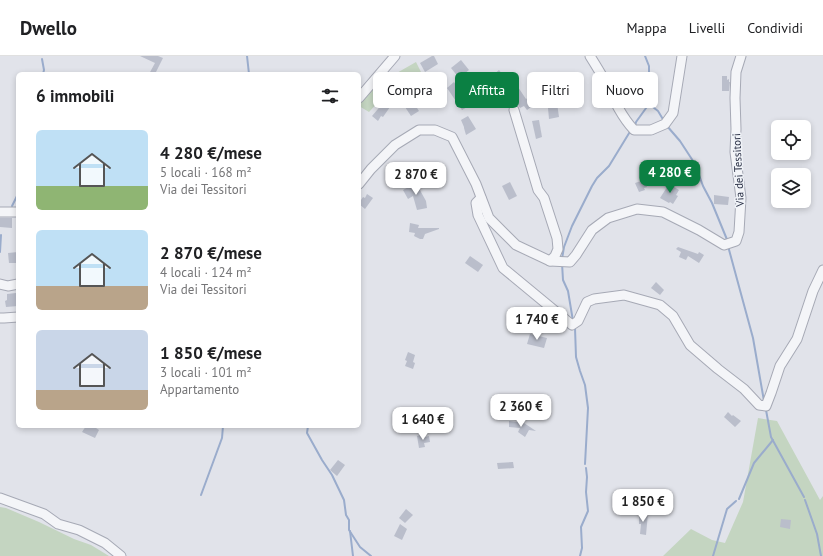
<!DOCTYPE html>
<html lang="it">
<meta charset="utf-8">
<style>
body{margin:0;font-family:"PT Sans",sans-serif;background:#f6f6f6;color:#202124;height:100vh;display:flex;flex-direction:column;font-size:15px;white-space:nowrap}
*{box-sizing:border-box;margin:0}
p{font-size:13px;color:#757577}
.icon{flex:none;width:22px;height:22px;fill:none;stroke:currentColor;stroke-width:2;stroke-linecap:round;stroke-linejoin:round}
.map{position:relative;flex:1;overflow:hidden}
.details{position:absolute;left:16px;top:16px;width:345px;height:356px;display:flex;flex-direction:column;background:#fff;border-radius:6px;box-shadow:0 2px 6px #0003}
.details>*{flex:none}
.top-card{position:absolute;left:373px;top:16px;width:380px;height:36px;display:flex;gap:8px}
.buttons{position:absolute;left:771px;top:64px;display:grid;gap:8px}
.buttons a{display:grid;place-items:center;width:40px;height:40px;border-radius:6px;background:#fff;box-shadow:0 2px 6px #0003;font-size:20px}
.price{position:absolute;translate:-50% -34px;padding:0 9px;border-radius:8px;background:#fff;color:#222;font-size:13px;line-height:26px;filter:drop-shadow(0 1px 2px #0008)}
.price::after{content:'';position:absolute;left:50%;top:24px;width:12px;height:9px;margin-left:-6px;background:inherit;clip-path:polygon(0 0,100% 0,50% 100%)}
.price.current{background:#0b8043;color:#fff}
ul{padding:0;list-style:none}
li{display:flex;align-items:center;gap:12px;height:100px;padding:0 20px}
li span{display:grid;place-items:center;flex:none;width:112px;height:80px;border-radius:6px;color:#555}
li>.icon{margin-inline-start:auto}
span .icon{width:48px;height:48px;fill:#fffc;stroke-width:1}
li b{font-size:17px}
h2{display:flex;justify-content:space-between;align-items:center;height:48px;padding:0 20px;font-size:17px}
.tag{padding:0 14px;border-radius:6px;background:#fff;box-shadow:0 2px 6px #0003;font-size:14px;line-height:36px}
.tag.current{background:#0b8043;color:#fff}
header{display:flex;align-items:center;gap:24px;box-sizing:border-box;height:56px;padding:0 20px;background:#fff;border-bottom:1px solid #e0e0e0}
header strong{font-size:19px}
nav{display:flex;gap:22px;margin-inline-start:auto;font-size:14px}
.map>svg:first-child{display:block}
.green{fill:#c4d5c1}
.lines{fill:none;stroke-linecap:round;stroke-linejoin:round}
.stream{stroke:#9aaccc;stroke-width:2}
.building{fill:#babecb}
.minor-casing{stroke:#a6a9b5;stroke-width:11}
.minor{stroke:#f4f5f8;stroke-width:9}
.labels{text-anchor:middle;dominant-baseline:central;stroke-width:3;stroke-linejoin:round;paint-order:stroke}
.street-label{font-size:11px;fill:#282e43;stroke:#f0f3f8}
</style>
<header>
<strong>Dwello</strong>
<nav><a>Mappa</a><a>Livelli</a><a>Condividi</a></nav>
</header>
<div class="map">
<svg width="823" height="500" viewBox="0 0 823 500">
<rect width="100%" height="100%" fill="#e1e3ea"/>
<!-- green -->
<g class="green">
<polygon points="416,6 421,16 401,28 398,25 369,56 359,50 359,42 384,13 398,23 395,18"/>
<polygon points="758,362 777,365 820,444 823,440 823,500 663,500 691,473 712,484 725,487 743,446"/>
<polygon points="0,451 6,452 39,466 74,483 91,489 109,500 0,500"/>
</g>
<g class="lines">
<!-- stream -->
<g class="stream">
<polyline points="247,0 249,18"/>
<polyline points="42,3 44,14 43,18"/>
<polyline points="649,48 658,55 664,65"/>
<polyline points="635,70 636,66 649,48 649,10 645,0"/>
<polyline points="667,70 680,85 695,108 703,130 712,147 728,186"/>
<polyline points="12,150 17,140 18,131"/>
<polyline points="728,190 753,282 764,345"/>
<polyline points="0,196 1,179"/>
<polyline points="562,203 564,191 572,170 592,130 597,122 609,110 631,74"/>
<polyline points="562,207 563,224 568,235 573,265"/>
<polyline points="575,272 576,301 580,315 585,329 588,352 585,408"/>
<polyline points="766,354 771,381 804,441"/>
<polyline points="308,370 307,377 322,404 332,419 344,444 346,459 349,464 349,474 360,491 371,500"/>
<polyline points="201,439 222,382 223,370"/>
<polyline points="739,443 754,407 773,384"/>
<polyline points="805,444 817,478 821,500"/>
<polyline points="350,475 353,500"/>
<polyline points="580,500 582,492 581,471 588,455 586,436 587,421 586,412"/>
<polyline points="713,500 727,453 736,445"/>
</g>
</g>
<!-- building -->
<g class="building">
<polygon points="140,0 158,0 163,2 155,18 149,18 155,7"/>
<polygon points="432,0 434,0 438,8 425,16 420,7"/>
<polygon points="461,4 469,14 459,22 451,12"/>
<polygon points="499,14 510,28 514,25 526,43 529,41 534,49 527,54 524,50 520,52 518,49 516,49 503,27 500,30 493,19"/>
<polygon points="722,20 727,20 727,24 729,23 729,26 730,26 729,35 722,35"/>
<polygon points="454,26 469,50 462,54 447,32"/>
<polygon points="413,46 419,55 411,60 405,51"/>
<polygon points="383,47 390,51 383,61 381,60 378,65 372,60"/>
<polygon points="557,47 559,61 549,63 548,52 550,52 550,48"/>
<polygon points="468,60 476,73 466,79 464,72 464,71 461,64"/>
<polygon points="539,64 542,81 536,83 532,65"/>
<polygon points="644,124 647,131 644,132 645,134 639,136 635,127"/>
<polygon points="510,126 517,140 509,144 502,130"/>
<polygon points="416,127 426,145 427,152 417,154 413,140 408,143 403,134"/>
<polygon points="669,128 679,134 676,139 678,140 673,148 670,146 669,147 660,142"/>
<polygon points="367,138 373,142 365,153 359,148 359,147 363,141 365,142"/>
<polygon points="714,139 729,141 728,149 714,148"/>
<polygon points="0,162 12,162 12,172 0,171"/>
<polygon points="410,167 419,169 418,172 439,172 439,173 425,178 423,183 420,183 414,180 415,177 409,176"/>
<polygon points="678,191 698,198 699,196 704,199 699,207 688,200 686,204 679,201 681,196 676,193"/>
<polygon points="18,196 18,207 9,207 8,197"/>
<polygon points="470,200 483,209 478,216 465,207"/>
<polygon points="656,226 664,234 660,239 651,232"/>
<polygon points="16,237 16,239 18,239 18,250 6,251 5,245 7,244 7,238"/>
<polygon points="530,278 547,282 544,292 527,288"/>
<polygon points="408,296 415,299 413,306 415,307 413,313 405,310 407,305 405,304"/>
<polygon points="510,342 526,345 525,353 514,351 514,350 510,349"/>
<polygon points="728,356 732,360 733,359 741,365 735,371 724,361"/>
<polygon points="509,365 524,367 536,375 529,374 525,381 518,376 520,372 509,371"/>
<polygon points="86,370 93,370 99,374 95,382 82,376"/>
<polygon points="424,378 425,381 429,380 430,386 424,387 425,391 419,392 417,380"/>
<polygon points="338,404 345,409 337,420 330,414"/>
<polygon points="513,406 514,412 498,413 497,407"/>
<polygon points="406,453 413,459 405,467 399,462"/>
<polygon points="639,457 648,457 646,479 640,478 641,468 639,468"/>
<polygon points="781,463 791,464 790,473 780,471"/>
<polygon points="400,468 407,473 402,484 394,480"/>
</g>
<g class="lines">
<defs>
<g id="minor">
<path d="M590 0C595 8 600 16 605 25 613 42 621 60 634 74H651L665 68 673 57 682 0"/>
<polyline points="359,42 395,0"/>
<polyline points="514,54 538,134 544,142 557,182 558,193 555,200 550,205"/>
<polyline points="359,128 371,113 395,89 419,74 435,74 452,81 476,128 489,162 516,189 550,205 570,206 576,199 592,174 608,162 637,153 663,156 699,174 724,189 736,185 739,176 741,142 735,96 736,73 735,42 736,16 741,0"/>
<polyline points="481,142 476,147 478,159 503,212 572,269 578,265 587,246 594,243 624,239 660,249 673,260 690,289 718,313 744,333 759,349 766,350 771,337 780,310 797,283 813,235 823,214"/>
<polyline points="0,156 18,156"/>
<polyline points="0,228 8,230 18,228"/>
<polyline points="0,262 4,262 18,261"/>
<polyline points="0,442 44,458 58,468 79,474 105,487 121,500"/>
</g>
</defs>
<!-- minor casing -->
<use href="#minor" class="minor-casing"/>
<!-- minor -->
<use href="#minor" class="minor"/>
</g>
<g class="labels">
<!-- street labels -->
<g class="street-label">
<text transform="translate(738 114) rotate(-93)">Via dei Tessitori</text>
</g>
</g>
</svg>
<div class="buttons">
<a><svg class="icon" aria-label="locate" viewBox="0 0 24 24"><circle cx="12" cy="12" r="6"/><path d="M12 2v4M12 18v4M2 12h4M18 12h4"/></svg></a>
<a><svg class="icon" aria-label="layers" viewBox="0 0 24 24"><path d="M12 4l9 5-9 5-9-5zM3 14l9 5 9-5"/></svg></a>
</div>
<b class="price current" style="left:670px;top:138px">4 280 €</b>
<b class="price" style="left:416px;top:140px">2 870 €</b>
<b class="price" style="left:537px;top:285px">1 740 €</b>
<b class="price" style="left:521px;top:372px">2 360 €</b>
<b class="price" style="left:423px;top:385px">1 640 €</b>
<b class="price" style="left:643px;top:467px">1 850 €</b>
<div class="top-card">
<a class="tag">Compra</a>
<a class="tag current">Affitta</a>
<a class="tag">Filtri</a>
<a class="tag">Nuovo</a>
</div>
<section class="details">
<h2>6 immobili<svg class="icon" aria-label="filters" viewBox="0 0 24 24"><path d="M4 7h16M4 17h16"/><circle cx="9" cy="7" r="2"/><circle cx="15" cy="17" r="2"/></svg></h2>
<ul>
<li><span style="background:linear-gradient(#bfe0f5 70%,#8fb573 0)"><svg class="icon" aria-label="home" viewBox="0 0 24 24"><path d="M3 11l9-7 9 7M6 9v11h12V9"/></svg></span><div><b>4 280 €/mese</b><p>5 locali · 168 m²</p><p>Via dei Tessitori</p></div></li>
<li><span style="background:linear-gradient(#bfe0f5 70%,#b9a48a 0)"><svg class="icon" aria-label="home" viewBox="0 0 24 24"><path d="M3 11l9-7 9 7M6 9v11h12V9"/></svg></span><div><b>2 870 €/mese</b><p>4 locali · 124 m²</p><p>Via dei Tessitori</p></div></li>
<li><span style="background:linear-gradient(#c9d6e8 75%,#b9a48a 0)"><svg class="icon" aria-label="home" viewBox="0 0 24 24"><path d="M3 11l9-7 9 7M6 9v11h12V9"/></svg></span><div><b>1 850 €/mese</b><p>3 locali · 101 m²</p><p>Appartamento</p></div></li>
</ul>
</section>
</div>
